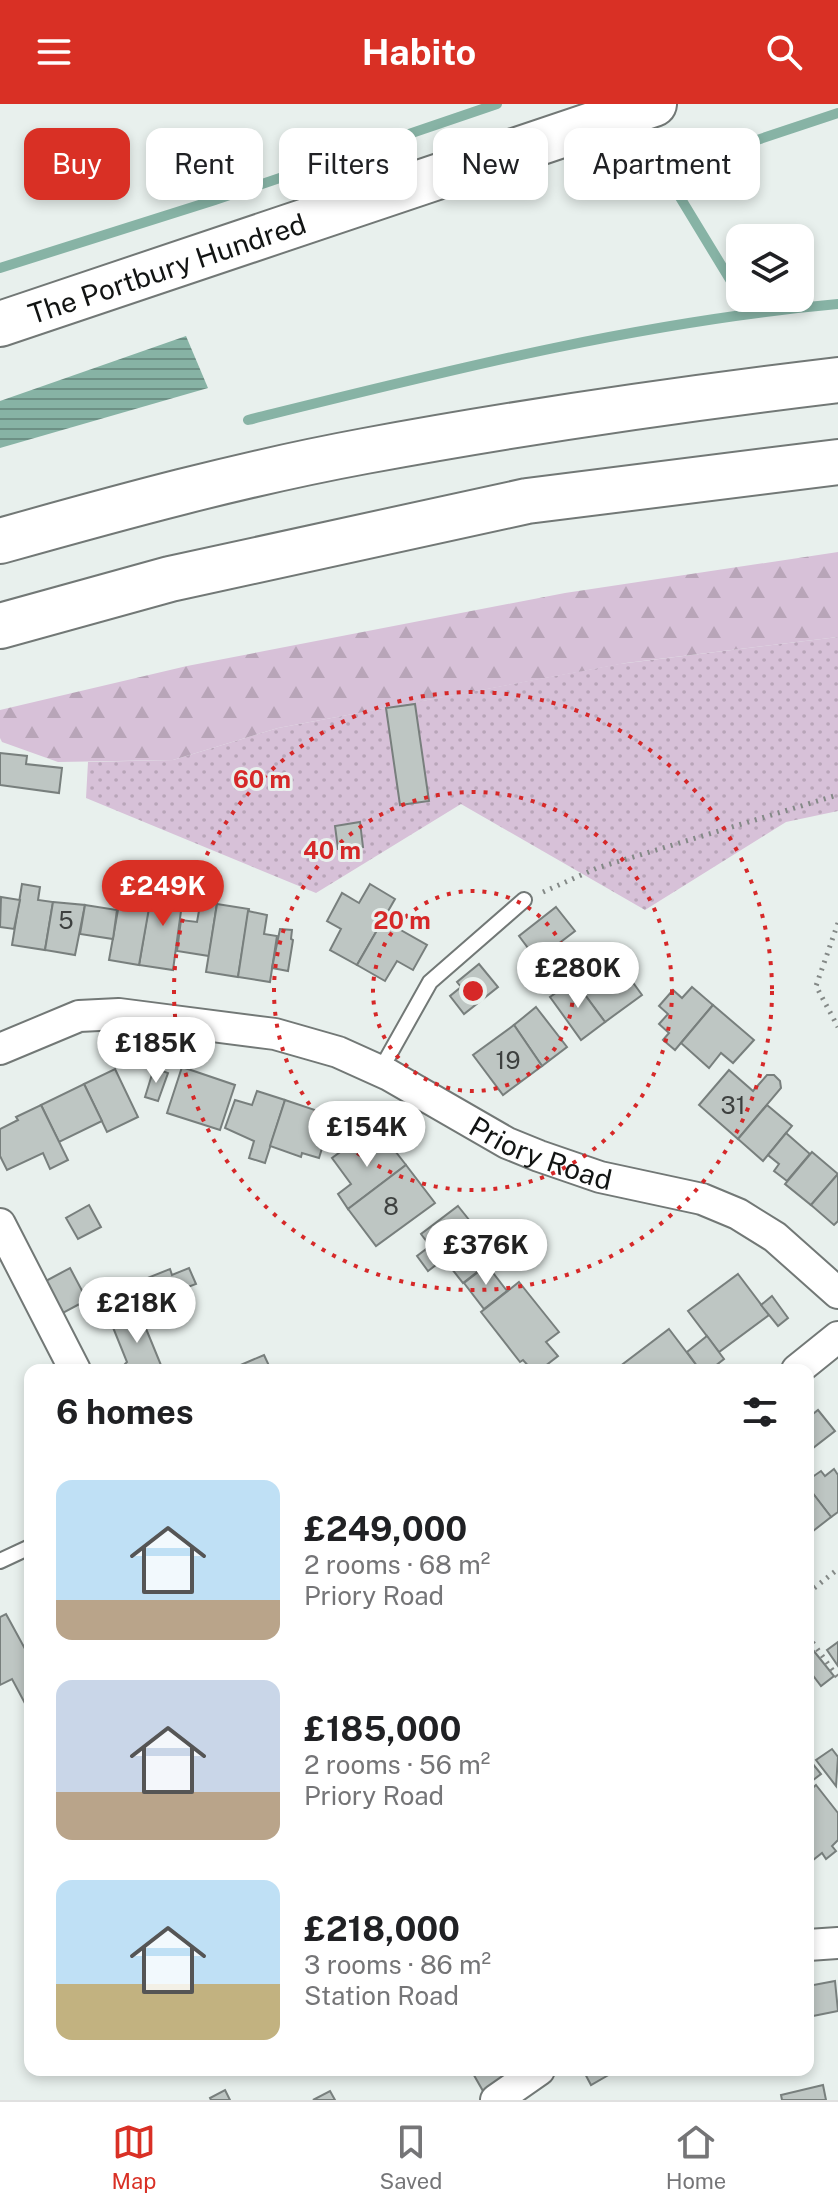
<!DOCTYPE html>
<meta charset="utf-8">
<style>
body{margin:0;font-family:"Public Sans",sans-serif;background:#f6f6f6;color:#202124;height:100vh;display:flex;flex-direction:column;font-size:30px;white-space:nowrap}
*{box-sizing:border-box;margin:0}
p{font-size:26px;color:#757577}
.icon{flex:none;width:44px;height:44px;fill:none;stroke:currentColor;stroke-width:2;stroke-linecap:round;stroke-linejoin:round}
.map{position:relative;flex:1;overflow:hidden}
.sheet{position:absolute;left:24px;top:1260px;width:790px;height:712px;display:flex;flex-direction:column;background:#fff;border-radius:16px;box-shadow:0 4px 12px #0003}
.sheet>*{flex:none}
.banner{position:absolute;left:24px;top:24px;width:790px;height:72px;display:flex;gap:16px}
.tools{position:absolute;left:726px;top:120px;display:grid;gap:16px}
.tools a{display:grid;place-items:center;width:88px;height:88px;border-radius:16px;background:#fff;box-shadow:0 4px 12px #0003;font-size:40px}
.price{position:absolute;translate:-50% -68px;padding:0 18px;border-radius:28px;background:#fff;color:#222;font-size:26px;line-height:52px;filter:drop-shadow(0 2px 4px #0008)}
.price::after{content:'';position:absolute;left:50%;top:48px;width:24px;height:18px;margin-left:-12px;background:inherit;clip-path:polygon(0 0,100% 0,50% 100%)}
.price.current{background:#d93025;color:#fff}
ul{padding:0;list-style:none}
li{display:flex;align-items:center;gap:24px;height:200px;padding:0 32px}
li span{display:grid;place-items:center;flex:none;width:224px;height:160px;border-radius:16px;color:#555}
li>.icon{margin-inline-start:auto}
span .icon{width:96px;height:96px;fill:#fffc;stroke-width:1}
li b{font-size:34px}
h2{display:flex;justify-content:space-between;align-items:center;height:96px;padding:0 32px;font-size:34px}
.pill{padding:0 28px;border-radius:16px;background:#fff;box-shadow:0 4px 12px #0003;font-size:28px;line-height:72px}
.pill.current{background:#d93025;color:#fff}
header{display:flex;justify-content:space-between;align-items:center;height:104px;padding:0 32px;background:#d93025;color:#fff;font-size:36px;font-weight:700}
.dock{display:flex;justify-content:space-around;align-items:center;height:112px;border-top:2px solid #e0e0e0;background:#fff;font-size:22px;color:#757577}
.dock a{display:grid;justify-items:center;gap:4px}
.dock .current{color:#d93025}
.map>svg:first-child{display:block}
.grass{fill:url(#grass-dots)}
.forest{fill:url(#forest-firs)}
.water{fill:url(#water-rules)}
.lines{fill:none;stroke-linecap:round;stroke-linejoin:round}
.stream{stroke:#87b3a5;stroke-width:10}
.building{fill:#bec6c3;stroke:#787f7d;stroke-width:2}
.service-casing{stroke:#727876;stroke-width:18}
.minor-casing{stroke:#727876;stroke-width:34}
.primary-casing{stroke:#727876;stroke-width:48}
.motorway-casing{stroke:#727876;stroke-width:48}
.path{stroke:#848987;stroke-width:5;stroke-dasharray:2 6;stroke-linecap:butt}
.service{stroke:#fff;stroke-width:14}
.minor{stroke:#fff;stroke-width:30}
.primary{stroke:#fff;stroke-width:44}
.motorway{stroke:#fff;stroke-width:44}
.ring{fill:none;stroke:#d62828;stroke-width:4;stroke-dasharray:4 8}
.labels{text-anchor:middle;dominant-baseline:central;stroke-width:6;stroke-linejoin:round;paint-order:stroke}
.number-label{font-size:24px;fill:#3d403f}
.street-label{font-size:28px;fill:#121413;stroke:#e8f0ed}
.centre{fill:#d62828;stroke:#e8f0ed;stroke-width:4}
.ring-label{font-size:24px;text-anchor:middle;font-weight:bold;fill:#d62828;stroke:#e8f0ed;stroke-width:6;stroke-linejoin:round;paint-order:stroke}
</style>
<header><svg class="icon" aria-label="menu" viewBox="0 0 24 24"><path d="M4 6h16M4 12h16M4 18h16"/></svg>Habito<svg class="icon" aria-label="search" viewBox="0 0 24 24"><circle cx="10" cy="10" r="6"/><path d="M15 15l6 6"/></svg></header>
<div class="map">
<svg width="838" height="1996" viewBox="0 0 838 1996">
<defs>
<pattern id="grass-dots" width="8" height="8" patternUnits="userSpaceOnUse" patternTransform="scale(2)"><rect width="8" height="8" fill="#d7c1d8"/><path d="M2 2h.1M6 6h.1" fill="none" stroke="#b8a5b8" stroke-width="1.8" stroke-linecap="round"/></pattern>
<pattern id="forest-firs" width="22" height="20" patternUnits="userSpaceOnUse" patternTransform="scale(2)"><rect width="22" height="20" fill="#d7c1d8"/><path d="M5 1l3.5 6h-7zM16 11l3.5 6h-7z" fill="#b8a5b8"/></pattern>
<pattern id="water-rules" width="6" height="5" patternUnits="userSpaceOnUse" patternTransform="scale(2)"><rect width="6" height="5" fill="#87b3a5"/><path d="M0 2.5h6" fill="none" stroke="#6d9085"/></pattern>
</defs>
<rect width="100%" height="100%" fill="#e8f0ed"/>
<!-- grass -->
<polygon class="grass" points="838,533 838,707 786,718 645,806 461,700 316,789 86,694 88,658 173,656 278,624 619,560"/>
<!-- forest -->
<polygon class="forest" points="838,448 838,533 626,559 278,624 173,656 58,658 2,638 0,634 0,606 187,562 565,489"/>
<!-- water -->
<polygon class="water" points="186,232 208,284 0,344 0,297"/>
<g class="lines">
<!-- stream -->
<g class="stream">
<polyline points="0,164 215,96 497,0"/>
<polyline points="740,192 664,67 838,9"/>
<path d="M248 316C442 268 638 218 838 200"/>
</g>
</g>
<!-- building -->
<g class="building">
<polygon points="415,600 429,697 400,701 386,604"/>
<polygon points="0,649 27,652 26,660 62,664 59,689 0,681"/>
<polygon points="360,718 363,743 338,745 335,722"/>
<polygon points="173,778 180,778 184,785 173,866 139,861 151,789 165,791 167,782"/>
<polygon points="22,780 40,783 38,796 53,798 45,846 12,841"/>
<polygon points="370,780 395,795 357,861 330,846 341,825 327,817 342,789 359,799"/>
<polygon points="203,784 219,786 209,852 177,847 181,816 197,818"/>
<polygon points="121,789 151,793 139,861 109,856"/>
<polygon points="1,793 20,796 14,825 0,823"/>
<polygon points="53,798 85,801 75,851 45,846"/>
<polygon points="217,800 249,805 238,873 206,868"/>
<polygon points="85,801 117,806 113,835 80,830"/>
<polygon points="556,803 575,827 537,856 519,832"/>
<polygon points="248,807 267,811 264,830 277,832 270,878 238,873"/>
<polygon points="383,816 427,841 413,866 397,857 385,877 357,861"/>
<polygon points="280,825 292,826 291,835 293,836 288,867 272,864"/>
<polygon points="613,851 642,891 605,918 566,865 580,854 590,868"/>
<polygon points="479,860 498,883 464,910 450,892 461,883 457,878"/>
<polygon points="574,876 605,918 581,936 550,893"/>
<polygon points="692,883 713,901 675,946 663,936 669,929 659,920 668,910 659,902 673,886 682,894"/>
<polygon points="713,901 754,936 733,959 721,949 709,964 681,939"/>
<polygon points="536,903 567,943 542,962 514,921"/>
<polygon points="514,921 542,962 503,991 473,951"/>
<polygon points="182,963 235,981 220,1026 167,1009"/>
<polygon points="154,964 168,969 158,997 145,993"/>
<polygon points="115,965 138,1013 107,1028 84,980"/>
<polygon points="729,966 753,987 767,971 774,971 780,977 781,984 738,1035 699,1001"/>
<polygon points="84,980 102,1017 59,1038 41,1001"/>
<polygon points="257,987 285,996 265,1059 249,1054 254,1037 225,1024 235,996 252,1001"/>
<polygon points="285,996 318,1007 313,1020 328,1025 319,1054 302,1049 301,1053 270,1042"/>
<polygon points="41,1001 68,1056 50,1065 43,1049 7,1066 0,1052 0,1025 18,1016 16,1013"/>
<polygon points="767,1001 792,1022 763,1057 738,1035"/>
<polygon points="786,1029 810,1050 787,1077 774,1067 779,1060 768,1051"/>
<polygon points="385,1034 406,1061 348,1105 338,1090 351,1080 332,1054 354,1038 363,1050"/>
<polygon points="812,1048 838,1070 811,1101 785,1080"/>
<polygon points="406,1061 435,1099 376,1142 348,1105"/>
<polygon points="838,1070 838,1117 834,1121 811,1101"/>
<polygon points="89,1101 101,1123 78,1135 66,1114"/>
<polygon points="458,1102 498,1152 463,1179 444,1155 428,1167 417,1152 430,1142 421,1130"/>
<polygon points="487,1161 507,1187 484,1205 464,1179"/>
<polygon points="70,1164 87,1196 61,1210 44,1178"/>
<polygon points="189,1164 196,1180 177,1187 179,1191 163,1200 112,1221 100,1193 170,1165 172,1171"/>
<polygon points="738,1170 769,1211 719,1248 688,1207"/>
<polygon points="519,1178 559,1228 546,1238 558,1252 540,1266 532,1266 523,1256 520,1258 481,1208"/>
<polygon points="772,1192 788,1214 778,1222 761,1201"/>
<polygon points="140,1210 163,1266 128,1266 125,1260 127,1258 112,1221"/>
<polygon points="669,1225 700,1266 621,1266 619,1263"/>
<polygon points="707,1232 724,1255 710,1266 700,1266 687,1248"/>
<polygon points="264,1251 271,1266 229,1266"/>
<polygon points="818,1306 835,1327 813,1344 808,1338 808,1314"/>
<polygon points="834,1365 838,1371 838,1408 831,1413 808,1383 808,1376 821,1367 825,1372"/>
<polygon points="808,1383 831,1413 808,1431"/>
<polygon points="6,1510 30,1554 28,1605 12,1575 0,1581 0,1513"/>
<polygon points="838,1538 838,1562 827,1546"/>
<polygon points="813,1546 834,1572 821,1582 808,1565 808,1550"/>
<polygon points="832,1645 838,1653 836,1682 816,1656"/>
<polygon points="808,1654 821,1670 808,1680"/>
<polygon points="816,1681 838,1709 838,1736 832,1742 836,1747 826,1755 822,1749 813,1756 808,1750 808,1688"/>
<polygon points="835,1877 838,1907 808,1913 808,1882"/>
<polygon points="471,1966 514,1966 515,1968 483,1987"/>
<polygon points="583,1966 610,1966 612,1969 591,1981"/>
<polygon points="823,1981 826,1996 782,1996 781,1991"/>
<polygon points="225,1986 230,1996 211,1996 210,1994"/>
<polygon points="330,1987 335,1996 313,1996"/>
</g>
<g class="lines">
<defs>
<g id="service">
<polyline points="380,967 430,878 524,796"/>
<polyline points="0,1457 30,1443"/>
</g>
<g id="minor">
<path id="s1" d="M0 945 79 912 119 910 275 930 338 948 389 971 507 1039 539 1052 600 1073 702 1095 738 1110 775 1133 838 1189"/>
<polyline points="0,1120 75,1266"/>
<polyline points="797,1266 838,1233"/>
<polyline points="808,1841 838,1839"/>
<polyline points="496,1996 539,1966"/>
</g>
<g id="primary">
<path id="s2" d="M0 220 654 0"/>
</g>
<g id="motorway">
<path d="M0 437C121 403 241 370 365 347 521 318 680 295 838 276"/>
<polyline points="0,522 170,475 527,397 838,358"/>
</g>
</defs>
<!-- service casing -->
<use href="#service" class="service-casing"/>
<!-- minor casing -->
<use href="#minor" class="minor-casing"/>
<!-- primary casing -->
<use href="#primary" class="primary-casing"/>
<!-- motorway casing -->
<use href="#motorway" class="motorway-casing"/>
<!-- path -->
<g class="path">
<polyline points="543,788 597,764 834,692 838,693"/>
<polyline points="838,819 816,882 838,923"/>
<polyline points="808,1489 838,1465"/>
<polyline points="808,1532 838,1574"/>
</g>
<!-- service -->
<use href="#service" class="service"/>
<!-- minor -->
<use href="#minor" class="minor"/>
<!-- primary -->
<use href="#primary" class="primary"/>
<!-- motorway -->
<use href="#motorway" class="motorway"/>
</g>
<!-- distance rings -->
<g class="ring">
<circle cx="473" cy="887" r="100"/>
<circle cx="473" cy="887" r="199"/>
<circle cx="473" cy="887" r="299"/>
</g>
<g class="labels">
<!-- number labels -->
<g class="number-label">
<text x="66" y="816">5</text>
<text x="508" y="956">19</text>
<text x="733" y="1001">31</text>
<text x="391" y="1102">8</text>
</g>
<!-- street labels -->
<g class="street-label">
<text stroke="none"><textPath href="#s2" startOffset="176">The Portbury Hundred</textPath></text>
<text stroke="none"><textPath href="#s1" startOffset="576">Priory Road</textPath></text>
</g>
</g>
<circle cx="473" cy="887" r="12" class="centre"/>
<g class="ring-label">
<text x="262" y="684">60 m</text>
<text x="332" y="755">40 m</text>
<text x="402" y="825">20 m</text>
</g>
</svg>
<div class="tools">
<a><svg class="icon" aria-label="layers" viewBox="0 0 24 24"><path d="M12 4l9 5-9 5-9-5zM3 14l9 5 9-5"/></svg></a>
</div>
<b class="price current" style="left:163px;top:824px">£249K</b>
<b class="price" style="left:578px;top:906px">£280K</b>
<b class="price" style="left:156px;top:981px">£185K</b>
<b class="price" style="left:367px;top:1065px">£154K</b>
<b class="price" style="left:486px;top:1183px">£376K</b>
<b class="price" style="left:137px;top:1241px">£218K</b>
<div class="banner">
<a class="pill current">Buy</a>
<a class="pill">Rent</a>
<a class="pill">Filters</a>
<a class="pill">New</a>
<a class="pill">Apartment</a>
</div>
<section class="sheet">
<h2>6 homes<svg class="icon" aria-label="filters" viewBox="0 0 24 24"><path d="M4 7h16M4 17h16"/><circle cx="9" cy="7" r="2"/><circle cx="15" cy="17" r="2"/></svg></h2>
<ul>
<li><span style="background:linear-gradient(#bfe0f5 75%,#b9a48a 0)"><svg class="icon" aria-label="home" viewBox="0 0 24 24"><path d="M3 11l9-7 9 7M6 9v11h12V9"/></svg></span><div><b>£249,000</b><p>2 rooms · 68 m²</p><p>Priory Road</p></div></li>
<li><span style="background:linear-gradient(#c9d6e8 70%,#b9a48a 0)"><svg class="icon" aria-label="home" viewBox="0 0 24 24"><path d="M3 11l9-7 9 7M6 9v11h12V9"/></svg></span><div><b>£185,000</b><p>2 rooms · 56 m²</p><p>Priory Road</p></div></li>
<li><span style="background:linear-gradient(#bfe0f5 65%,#c2b280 0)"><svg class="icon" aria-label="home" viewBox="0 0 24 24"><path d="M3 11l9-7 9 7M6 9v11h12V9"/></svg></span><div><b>£218,000</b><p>3 rooms · 86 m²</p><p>Station Road</p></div></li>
</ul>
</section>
</div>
<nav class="dock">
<a class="current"><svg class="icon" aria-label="map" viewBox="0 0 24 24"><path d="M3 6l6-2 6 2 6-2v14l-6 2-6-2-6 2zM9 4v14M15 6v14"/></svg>Map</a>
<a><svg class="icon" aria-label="saved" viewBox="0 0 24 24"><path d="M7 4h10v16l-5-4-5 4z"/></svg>Saved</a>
<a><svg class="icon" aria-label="home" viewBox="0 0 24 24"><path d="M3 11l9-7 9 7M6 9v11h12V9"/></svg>Home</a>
</nav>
